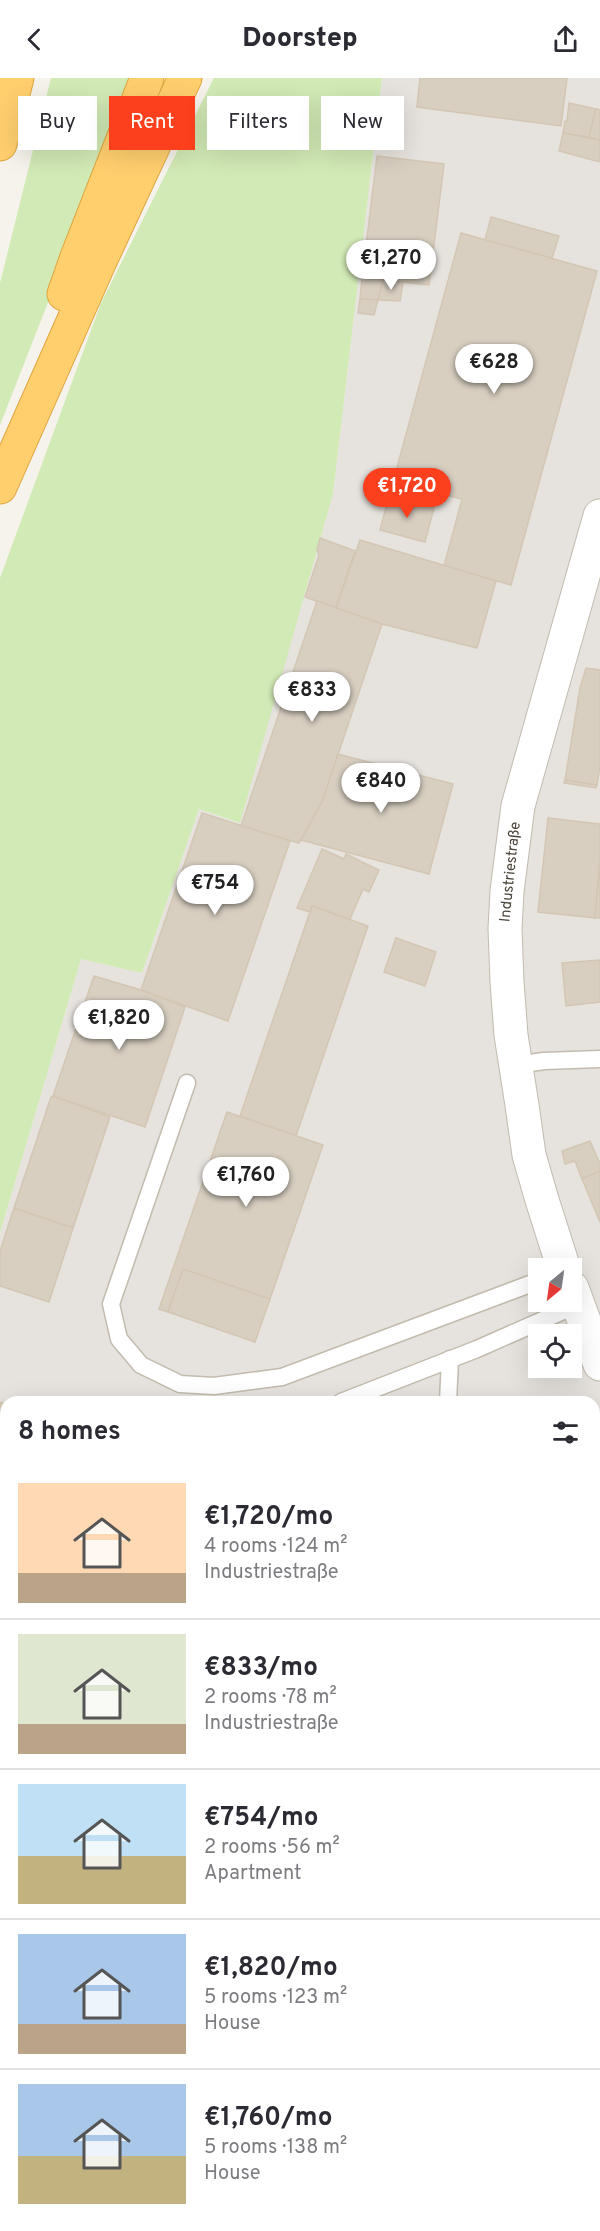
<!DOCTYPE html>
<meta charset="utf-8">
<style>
body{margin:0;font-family:Overpass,sans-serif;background:#f7f7f7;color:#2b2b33;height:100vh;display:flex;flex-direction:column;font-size:22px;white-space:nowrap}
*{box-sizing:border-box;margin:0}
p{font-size:20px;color:#7c7c81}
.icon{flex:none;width:33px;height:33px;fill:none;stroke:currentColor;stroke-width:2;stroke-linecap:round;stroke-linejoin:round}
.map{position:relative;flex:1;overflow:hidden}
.drawer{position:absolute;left:0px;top:1318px;width:600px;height:836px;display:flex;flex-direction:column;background:#fff;border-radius:18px 18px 0 0;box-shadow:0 6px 24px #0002}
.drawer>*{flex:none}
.banner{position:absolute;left:18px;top:18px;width:564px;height:54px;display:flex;gap:12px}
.needle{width:39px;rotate:209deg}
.tools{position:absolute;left:528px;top:1180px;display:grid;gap:12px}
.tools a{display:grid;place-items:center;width:54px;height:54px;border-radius:0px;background:#fff;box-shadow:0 6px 24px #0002;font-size:30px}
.price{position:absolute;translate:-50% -51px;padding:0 14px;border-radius:21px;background:#fff;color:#222;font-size:20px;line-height:39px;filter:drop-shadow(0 2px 3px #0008)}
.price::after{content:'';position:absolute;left:50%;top:36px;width:18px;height:14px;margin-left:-9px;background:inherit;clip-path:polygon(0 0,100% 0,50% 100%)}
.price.current{background:#fc3f1d;color:#fff}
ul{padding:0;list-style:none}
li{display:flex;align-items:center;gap:18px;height:150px;padding:0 18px}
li+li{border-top:2px solid #e1e1e2}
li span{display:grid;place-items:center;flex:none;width:168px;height:120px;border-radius:0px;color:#555}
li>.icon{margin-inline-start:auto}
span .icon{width:72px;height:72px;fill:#fffc;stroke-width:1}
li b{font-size:26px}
h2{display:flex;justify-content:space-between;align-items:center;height:72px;padding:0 18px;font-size:26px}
.pill{padding:0 21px;border-radius:0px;background:#fff;box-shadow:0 6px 24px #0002;font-size:21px;line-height:54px}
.pill.current{background:#fc3f1d;color:#fff}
header{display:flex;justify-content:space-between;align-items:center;height:78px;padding:0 18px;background:#fff;font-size:27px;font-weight:800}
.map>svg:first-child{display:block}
.industrial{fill:#e6e2dd;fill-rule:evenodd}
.green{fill:#d2eab5}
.building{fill:#d8cfc1;stroke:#d3c7b4;stroke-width:1.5}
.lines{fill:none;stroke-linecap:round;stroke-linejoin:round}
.service-casing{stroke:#c2bbae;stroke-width:19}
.tertiary-casing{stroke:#c2bbae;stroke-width:35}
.motorway-casing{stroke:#e0a43c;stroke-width:35}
.service{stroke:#fff;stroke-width:16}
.tertiary{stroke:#fff;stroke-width:33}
.motorway{stroke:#ffcf6e;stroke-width:33}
.labels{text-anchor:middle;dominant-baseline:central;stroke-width:5;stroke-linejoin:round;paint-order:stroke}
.street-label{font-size:15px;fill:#4b4439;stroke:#fff}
</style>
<header><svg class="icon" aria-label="back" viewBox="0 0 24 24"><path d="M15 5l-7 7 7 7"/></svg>Doorstep<svg class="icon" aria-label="share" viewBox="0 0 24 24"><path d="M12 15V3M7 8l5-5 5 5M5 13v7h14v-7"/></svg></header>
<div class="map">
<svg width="600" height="2153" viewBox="0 0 600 2153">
<rect width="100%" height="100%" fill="#f6f3ec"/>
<!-- industrial -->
<path class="industrial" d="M382 0H600V1550L594 1555V1324H6V2076L0 2078V1155L81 881 142 895 199 731 239 745 333 416ZM538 1191H572V1224H538ZM538 1257H572V1290H538Z"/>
<!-- green -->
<g class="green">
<polygon points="51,0 136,0 0,347 0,205"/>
<polygon points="214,0 382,0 333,416 240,745 199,731 142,895 81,881 0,1155 0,500 101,225"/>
<polygon points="600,1641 600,2153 0,2153 0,2140 6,2138 6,2148 594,2148 594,1645"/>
</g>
<!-- building -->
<g class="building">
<polygon points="420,0 567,0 561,48 417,29"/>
<polygon points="569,25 596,31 589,59 563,55 565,43 567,43"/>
<polygon points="596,31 600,32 600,62 589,59"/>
<polygon points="563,55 600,62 600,84 559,73"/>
<polygon points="377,78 444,86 429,207 362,200"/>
<polygon points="491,139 559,158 552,180 485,162"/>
<polygon points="461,155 597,193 511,507 444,488 462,421 393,404"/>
<polygon points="362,200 383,202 378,222 360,221"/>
<polygon points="383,202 403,205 400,223 378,222"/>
<polygon points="360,221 378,222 374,237 358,235"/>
<polygon points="393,404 413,409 409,424 389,418"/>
<polygon points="389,418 434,430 425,464 380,452"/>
<polygon points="320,460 355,473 336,530 305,519 319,477 317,472"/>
<polygon points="360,462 496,503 477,570 382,546 336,530"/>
<polygon points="317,523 382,546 322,724 299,765 241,748"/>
<polygon points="586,590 600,592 600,688 597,707 565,702 580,610"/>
<polygon points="338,676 453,706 429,796 301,762 322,724"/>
<polygon points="565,702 597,707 596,710 564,705"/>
<polygon points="202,735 290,763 228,943 141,912"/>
<polygon points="548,740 600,746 600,784 595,840 538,834"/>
<polygon points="322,771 344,781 346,776 379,792 369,814 363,811 350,841 312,828 310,834 297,830"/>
<polygon points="600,784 600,840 595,840"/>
<polygon points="312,828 368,848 296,1058 240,1038"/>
<polygon points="396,860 436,874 425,908 384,894"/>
<polygon points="600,882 600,924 566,928 562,885"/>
<polygon points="94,898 141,912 185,929 145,1049 53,1018"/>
<polygon points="53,1018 110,1039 73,1150 14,1130 51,1019"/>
<polygon points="227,1034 323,1067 270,1221 183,1191 168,1234 159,1231"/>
<polygon points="590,1063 600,1086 600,1093 582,1101 575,1083 565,1086 562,1073"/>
<polygon points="600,1093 600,1144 582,1101"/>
<polygon points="14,1130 73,1150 49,1224 0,1208 0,1173"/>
<polygon points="183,1191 270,1221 255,1264 168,1234"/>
<polygon points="0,1324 6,1326 6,1431 0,1428"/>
<polygon points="0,1524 6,1527 6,1576 0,1588"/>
<polygon points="6,1576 6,1677 0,1674 0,1588"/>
</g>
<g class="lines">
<defs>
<g id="service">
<polyline points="516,987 544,983 600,981"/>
<polyline points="187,1005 111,1226 119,1261 141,1287 180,1306 214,1308 282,1299 538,1203"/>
<polyline points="341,1324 477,1271 577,1227"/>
<polyline points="448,1324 450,1281"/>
<polyline points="0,1467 6,1469"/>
<polyline points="0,1773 6,1757"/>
</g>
<g id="tertiary">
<polyline points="564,1191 542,1122 529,1077 522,1027 511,957 507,904 505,851 507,813 518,728 600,438"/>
<polyline points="572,1210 600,1286"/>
<polyline points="594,1593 600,1591"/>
<polyline points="0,2107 6,2104"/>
</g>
<g id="motorway">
<polyline points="0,66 17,0"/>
<polyline points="64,216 77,179 147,0"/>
<polyline points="0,409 100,183 185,0"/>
</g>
</defs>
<!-- service casing -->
<use href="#service" class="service-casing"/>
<!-- tertiary casing -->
<use href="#tertiary" class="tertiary-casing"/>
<!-- motorway casing -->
<use href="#motorway" class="motorway-casing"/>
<!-- service -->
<use href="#service" class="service"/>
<!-- tertiary -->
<use href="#tertiary" class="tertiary"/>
<!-- motorway -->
<use href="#motorway" class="motorway"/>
</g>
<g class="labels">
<!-- street labels -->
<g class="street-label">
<text transform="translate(511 794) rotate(-84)">Industriestraße</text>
</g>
</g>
</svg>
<div class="tools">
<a><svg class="needle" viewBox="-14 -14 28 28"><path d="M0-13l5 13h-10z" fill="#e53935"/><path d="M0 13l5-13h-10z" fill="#7c7c81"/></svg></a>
<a><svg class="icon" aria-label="locate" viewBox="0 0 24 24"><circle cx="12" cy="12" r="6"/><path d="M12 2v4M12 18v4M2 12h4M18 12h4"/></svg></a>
</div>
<b class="price" style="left:391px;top:213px">€1,270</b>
<b class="price" style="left:494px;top:317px">€628</b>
<b class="price current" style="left:407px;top:441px">€1,720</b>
<b class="price" style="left:312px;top:645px">€833</b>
<b class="price" style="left:381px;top:736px">€840</b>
<b class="price" style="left:215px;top:838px">€754</b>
<b class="price" style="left:119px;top:973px">€1,820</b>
<b class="price" style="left:246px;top:1130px">€1,760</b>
<div class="banner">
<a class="pill">Buy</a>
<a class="pill current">Rent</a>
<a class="pill">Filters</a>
<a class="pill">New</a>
</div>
<section class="drawer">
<h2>8 homes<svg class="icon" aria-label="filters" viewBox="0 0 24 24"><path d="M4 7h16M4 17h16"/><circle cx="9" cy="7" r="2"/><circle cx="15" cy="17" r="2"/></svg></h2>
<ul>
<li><span style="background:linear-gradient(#ffd9b3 75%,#b9a48a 0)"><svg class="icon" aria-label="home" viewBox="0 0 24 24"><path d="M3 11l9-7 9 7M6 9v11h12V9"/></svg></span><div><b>€1,720/mo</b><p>4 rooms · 124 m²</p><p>Industriestraße</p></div></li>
<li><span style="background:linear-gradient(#dfe7d0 75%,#b9a48a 0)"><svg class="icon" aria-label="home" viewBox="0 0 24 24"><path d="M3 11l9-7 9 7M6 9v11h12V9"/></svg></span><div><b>€833/mo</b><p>2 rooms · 78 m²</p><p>Industriestraße</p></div></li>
<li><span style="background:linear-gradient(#bfe0f5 60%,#c2b280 0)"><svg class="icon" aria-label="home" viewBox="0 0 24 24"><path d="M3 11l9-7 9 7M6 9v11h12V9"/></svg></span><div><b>€754/mo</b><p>2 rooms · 56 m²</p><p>Apartment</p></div></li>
<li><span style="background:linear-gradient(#a9c7e8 75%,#b9a48a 0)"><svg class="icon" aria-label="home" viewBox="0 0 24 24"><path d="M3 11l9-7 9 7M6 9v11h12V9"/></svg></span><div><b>€1,820/mo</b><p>5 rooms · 123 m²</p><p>House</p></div></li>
<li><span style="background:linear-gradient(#a9c7e8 60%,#c2b280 0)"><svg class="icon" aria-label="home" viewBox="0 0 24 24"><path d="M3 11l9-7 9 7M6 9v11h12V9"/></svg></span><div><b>€1,760/mo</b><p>5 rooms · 138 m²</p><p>House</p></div></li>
</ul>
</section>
</div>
